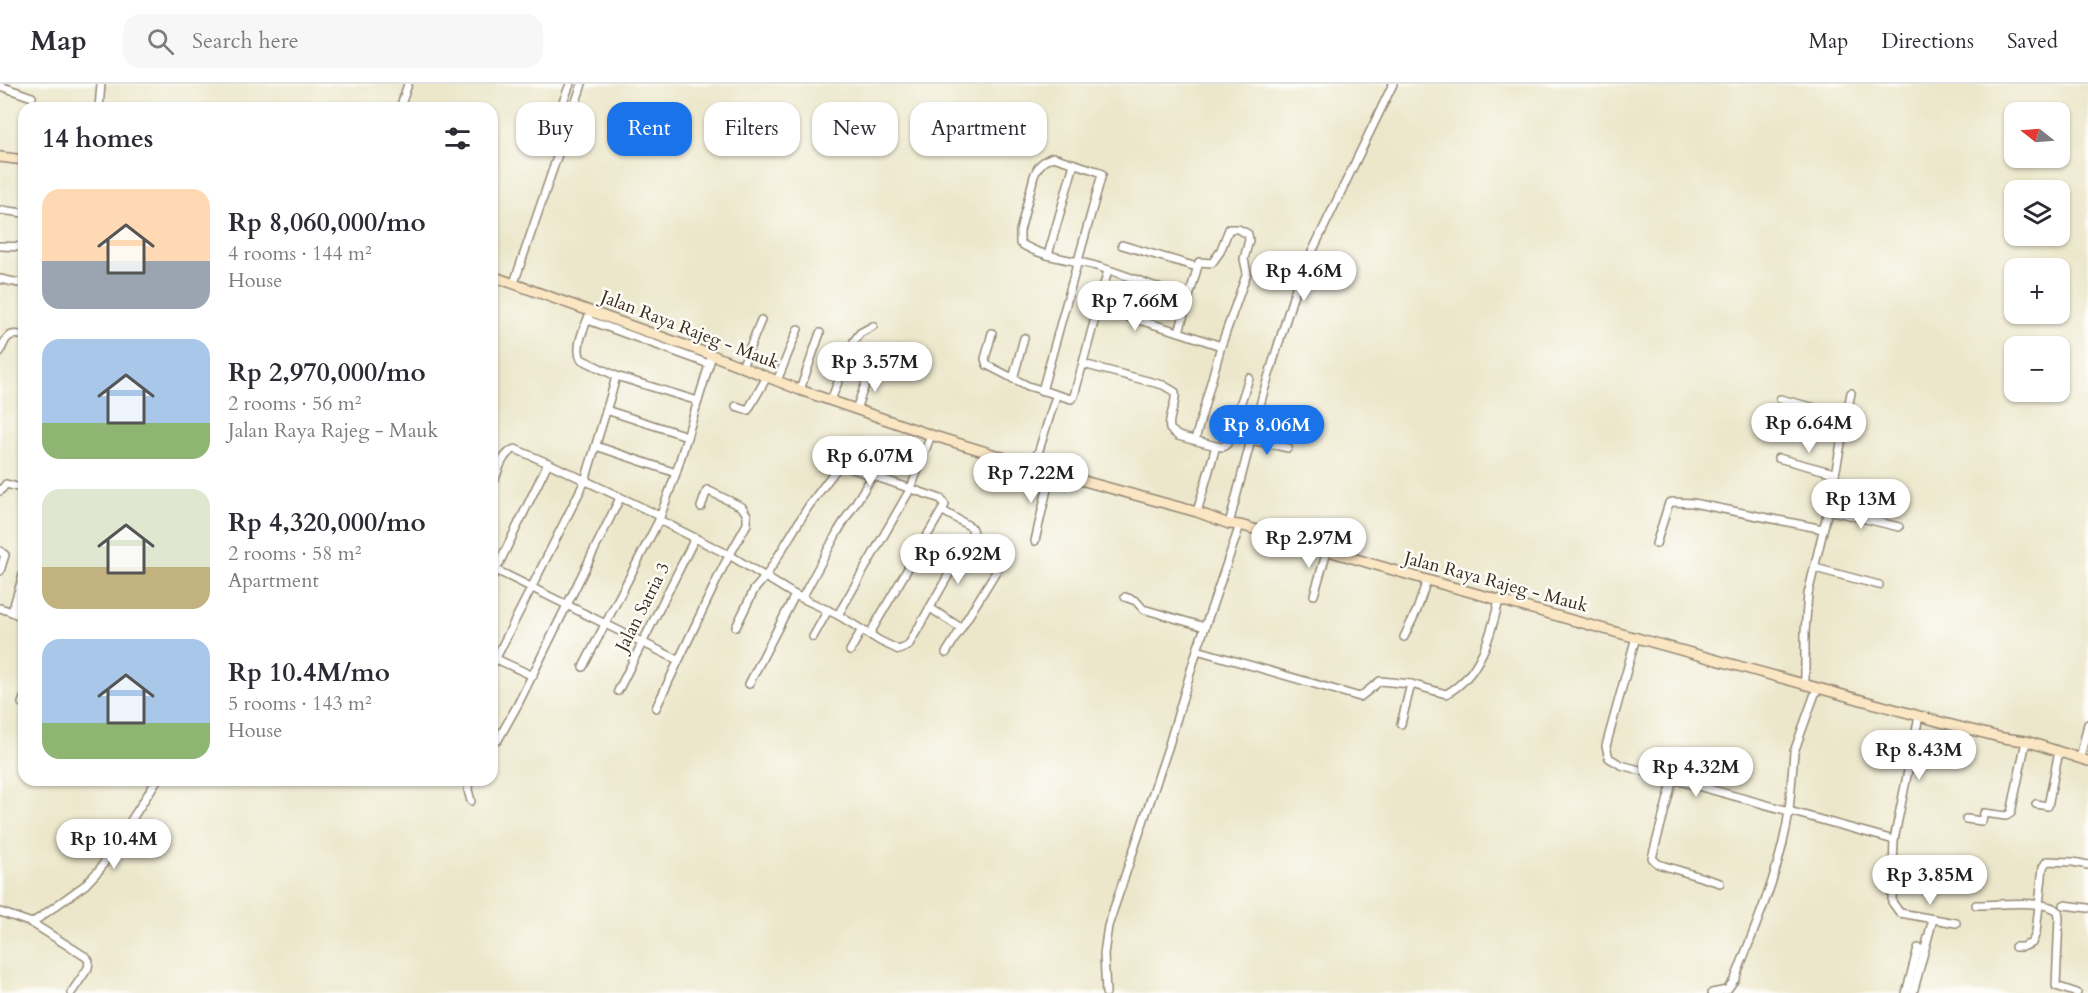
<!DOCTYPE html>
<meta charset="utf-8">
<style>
body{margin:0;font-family:Cardo,serif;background:#f7f7f7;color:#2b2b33;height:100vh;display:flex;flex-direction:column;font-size:22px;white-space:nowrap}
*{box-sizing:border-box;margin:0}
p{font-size:20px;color:#7c7c81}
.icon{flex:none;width:33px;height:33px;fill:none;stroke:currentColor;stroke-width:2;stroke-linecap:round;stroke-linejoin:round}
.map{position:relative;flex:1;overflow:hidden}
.details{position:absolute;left:18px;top:18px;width:480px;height:684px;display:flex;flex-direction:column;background:#fff;border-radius:18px;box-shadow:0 2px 4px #0004}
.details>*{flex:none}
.top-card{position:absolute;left:516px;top:18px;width:570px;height:54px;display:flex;gap:12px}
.needle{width:39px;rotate:287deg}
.buttons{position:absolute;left:2004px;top:18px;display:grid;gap:12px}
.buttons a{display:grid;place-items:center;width:66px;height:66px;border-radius:12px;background:#fff;box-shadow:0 2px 4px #0004;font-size:30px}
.price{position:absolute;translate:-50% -51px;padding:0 14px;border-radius:21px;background:#fff;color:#222;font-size:20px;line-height:39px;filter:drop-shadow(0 2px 3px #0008)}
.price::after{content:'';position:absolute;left:50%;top:36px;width:18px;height:14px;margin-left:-9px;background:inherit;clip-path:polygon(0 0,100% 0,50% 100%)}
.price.on{background:#1a73e8;color:#fff}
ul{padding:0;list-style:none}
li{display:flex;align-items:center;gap:18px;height:150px;padding:0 24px}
li span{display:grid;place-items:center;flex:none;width:168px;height:120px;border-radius:18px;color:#555}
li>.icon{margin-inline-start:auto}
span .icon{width:72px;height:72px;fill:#fffc;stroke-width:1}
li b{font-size:26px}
h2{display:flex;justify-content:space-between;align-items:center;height:72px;padding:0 24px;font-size:26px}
.chip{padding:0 21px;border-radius:18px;background:#fff;box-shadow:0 2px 4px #0004;font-size:21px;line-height:54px}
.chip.on{background:#1a73e8;color:#fff}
header{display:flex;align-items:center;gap:36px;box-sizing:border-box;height:84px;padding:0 30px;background:#fff;border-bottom:2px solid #e1e1e2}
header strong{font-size:28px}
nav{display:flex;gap:33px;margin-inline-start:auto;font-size:21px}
.search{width:420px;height:54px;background:#f7f7f7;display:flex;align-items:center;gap:15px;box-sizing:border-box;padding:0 21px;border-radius:18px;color:#7c7c81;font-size:22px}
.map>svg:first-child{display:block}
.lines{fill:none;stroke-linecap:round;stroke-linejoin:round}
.minor-casing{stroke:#948874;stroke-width:10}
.secondary-casing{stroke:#948874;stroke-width:12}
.minor{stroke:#fff;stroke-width:7}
.secondary{stroke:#fbe6c4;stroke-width:9}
.labels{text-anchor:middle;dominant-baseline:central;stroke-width:5;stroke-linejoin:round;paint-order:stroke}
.street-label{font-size:18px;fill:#3b2a1e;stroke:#fdfcf7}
</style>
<header>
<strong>Map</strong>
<div class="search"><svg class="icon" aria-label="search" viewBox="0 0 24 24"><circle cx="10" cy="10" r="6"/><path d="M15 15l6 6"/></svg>Search here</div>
<nav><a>Map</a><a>Directions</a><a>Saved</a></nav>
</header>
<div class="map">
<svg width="2088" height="909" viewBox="0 0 2088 909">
<rect width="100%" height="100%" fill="#fdfcf7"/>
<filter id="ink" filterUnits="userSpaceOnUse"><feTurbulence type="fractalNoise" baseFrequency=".0167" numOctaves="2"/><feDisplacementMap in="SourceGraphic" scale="12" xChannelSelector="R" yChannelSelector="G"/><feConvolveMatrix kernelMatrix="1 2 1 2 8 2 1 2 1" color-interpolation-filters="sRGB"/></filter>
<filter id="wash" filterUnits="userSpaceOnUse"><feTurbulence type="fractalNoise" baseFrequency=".008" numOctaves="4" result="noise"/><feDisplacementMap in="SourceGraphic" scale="24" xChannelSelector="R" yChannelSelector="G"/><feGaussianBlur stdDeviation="1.35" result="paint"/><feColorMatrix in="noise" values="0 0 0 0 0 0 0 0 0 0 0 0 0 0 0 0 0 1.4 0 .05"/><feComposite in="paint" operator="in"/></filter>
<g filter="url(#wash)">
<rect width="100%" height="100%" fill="#ece7cb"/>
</g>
<g filter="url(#ink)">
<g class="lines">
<defs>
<g id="minor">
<polyline points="0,2 32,13"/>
<polyline points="99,24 101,0"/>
<polyline points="400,24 408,0"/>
<polyline points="564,54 553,49 552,46 570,0"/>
<polyline points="0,126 24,129"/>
<polyline points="1122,161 1197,183"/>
<polyline points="0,162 24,163"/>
<polyline points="1048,171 1074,80"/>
<polyline points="0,195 24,200"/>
<polyline points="514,199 582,0"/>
<polyline points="1098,224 1179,248"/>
<polyline points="588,236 709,280"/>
<polyline points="992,249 985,275 987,281 1028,302 1071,315 1074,312 1108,186"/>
<path d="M0 268C5 255 8 247 24 252"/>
<path d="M1083 280 1163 301 1175 308C1177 321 1167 333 1170 345L1178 352 1216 362 1197 428"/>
<polyline points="742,283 761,236"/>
<polyline points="616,292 698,317"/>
<polyline points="1013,295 1024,254"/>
<polyline points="777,297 798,245"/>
<polyline points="800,306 820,249"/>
<path d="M1042 307 1102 90 1097 87 1053 73C1042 77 1038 82 1034 92L1020 147V159C1043 174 1071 175 1096 182 1127 191 1158 204 1189 215"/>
<polyline points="1780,315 1847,332"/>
<polyline points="831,316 854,257 860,249 873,242"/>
<polyline points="736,322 748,326 767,293"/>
<polyline points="856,325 871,285"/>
<polyline points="606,326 687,352"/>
<polyline points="1195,356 1221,262 1247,189 1244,175 1249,156 1248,150 1238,145 1229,145 1220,168 1212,179 1199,178 1179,248 1221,262"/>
<polyline points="1252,356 1288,364"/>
<polyline points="596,362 676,389"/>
<polyline points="1216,362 1223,363 1227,360 1249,294"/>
<polyline points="1778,374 1834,389"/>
<polyline points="1034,382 1056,312"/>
<path d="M492 394 495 395C499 384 503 369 515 365L548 379 660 432"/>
<polyline points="0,407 6,400 24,405"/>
<polyline points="1828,426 1899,443"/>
<polyline points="659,436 731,472 795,511 838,531 880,557 899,566 908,562 973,448 971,443 943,427"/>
<polyline points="1229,440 1263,310 1298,197 1393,0"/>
<polyline points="1035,457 1051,388"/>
<polyline points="1656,460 1669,419 1672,418 1693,419 1823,445"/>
<polyline points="0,467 5,471 0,487"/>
<polyline points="492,484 678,576"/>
<polyline points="1815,484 1879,501"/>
<polyline points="24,488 12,528 24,534"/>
<polyline points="492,494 548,379"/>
<polyline points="1314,511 1327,467"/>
<polyline points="1125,513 1136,517 1143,525 1205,543"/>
<polyline points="802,514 838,447 873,391"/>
<polyline points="0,524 12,528"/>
<polyline points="930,524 961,544"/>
<polyline points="838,531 911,404 931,351"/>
<polyline points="736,543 754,506 766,492 808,423 838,383 841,381 941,415 945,421 869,551"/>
<polyline points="813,553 828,526"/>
<polyline points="1404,553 1417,526 1427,496"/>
<polyline points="1636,553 1606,662 1609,674 1621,681 1789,727 1794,668 1817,604"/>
<path d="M1197 566 1360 613 1380 597 1411 600 1446 610C1480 592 1491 551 1499 516"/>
<polyline points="850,567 861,547"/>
<polyline points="946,569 1000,481"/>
<polyline points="492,573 533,592"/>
<path d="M492 582 585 397 613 304 616 292 581 275C574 262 586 240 591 227"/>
<polyline points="583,583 659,436 676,389 712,271"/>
<polyline points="749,600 795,511"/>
<polyline points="1805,601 1805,548 1808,510 1828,426 1851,309"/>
<polyline points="618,607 695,454"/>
<polyline points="22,619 24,614"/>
<polyline points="656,624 723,483 747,440 747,431 742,423 707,406 701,423"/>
<polyline points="1919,632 1894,756 1892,818 1900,829 1956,839"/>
<polyline points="1401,640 1411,600"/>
<polyline points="492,659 498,656 518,620 620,414"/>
<polyline points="2080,674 2088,640"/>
<polyline points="1673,695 1652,774 1658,780 1720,799"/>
<polyline points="469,696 468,706 471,717"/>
<polyline points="2036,720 2048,722 2059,667"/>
<polyline points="1966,735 1982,737 1984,729 2006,732 2011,729 2026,657"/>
<path d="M1976 821C1996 821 2044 815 2058 827L2059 833 2056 902 2077 909"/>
<polyline points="2064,821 2088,824"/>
<polyline points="0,828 32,839 86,873 89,877 88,884 71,909"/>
<polyline points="32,839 85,801 100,785 157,696"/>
<polyline points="2015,863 2022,863 2032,859 2036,849 2043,783 2047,777 2073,778 2088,781"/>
<polyline points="1106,909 1104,870 1108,842 1168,664 1197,566 1240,441"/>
<path d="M1712 909 1727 906 1735 895C1756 840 1781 785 1789 727L1894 756"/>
<polyline points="1906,909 1918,864 1924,866"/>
<polyline points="1913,909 1933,835"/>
</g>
<g id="secondary">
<polyline points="0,73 24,76"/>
<polyline points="492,192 712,271 800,306 931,351 1051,388 1197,428 1229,440 1240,441 1427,496 1948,640 2003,654 2026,657 2088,677"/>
</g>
</defs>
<!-- minor casing -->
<use href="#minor" class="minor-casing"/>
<!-- secondary casing -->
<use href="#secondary" class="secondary-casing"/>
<!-- minor -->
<use href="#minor" class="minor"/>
<!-- secondary -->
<use href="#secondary" class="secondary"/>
</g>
</g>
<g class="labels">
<!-- street labels -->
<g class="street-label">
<text transform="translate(690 246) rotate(21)">Jalan Raya Rajeg - Mauk</text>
<text transform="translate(1496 498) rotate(15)">Jalan Raya Rajeg - Mauk</text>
<text transform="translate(643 523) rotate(-63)">Jalan Satria 3</text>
</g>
</g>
</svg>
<div class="buttons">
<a><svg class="needle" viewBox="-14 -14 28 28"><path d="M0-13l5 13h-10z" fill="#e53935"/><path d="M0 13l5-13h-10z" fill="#7c7c81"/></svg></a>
<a><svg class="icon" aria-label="layers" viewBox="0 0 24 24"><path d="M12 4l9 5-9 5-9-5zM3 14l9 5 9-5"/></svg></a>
<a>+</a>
<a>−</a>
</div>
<b class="price" style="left:1304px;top:218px">Rp 4.6M</b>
<b class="price" style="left:1135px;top:248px">Rp 7.66M</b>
<b class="price" style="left:875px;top:309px">Rp 3.57M</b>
<b class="price" style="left:1809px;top:370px">Rp 6.64M</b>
<b class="price on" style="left:1267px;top:372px">Rp 8.06M</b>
<b class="price" style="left:870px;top:403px">Rp 6.07M</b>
<b class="price" style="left:1031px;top:420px">Rp 7.22M</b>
<b class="price" style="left:1861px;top:446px">Rp 13M</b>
<b class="price" style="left:1309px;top:485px">Rp 2.97M</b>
<b class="price" style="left:958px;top:501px">Rp 6.92M</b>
<b class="price" style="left:1919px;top:697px">Rp 8.43M</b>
<b class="price" style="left:1696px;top:714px">Rp 4.32M</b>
<b class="price" style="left:114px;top:786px">Rp 10.4M</b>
<b class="price" style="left:1930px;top:822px">Rp 3.85M</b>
<div class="top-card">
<a class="chip">Buy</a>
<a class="chip on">Rent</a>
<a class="chip">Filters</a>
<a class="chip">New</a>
<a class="chip">Apartment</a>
</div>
<section class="details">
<h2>14 homes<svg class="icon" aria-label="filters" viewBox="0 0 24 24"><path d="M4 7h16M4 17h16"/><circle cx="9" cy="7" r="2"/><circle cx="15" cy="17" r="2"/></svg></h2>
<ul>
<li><span style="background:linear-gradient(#ffd9b3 60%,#9aa5b1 0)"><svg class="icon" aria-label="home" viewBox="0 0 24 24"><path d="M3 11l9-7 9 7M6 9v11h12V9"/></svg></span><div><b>Rp 8,060,000/mo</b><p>4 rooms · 144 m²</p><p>House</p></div></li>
<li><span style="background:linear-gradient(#a9c7e8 70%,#8fb573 0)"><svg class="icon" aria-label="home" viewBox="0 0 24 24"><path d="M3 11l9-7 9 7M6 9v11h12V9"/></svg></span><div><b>Rp 2,970,000/mo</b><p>2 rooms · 56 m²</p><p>Jalan Raya Rajeg - Mauk</p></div></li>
<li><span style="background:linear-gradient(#dfe7d0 65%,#c2b280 0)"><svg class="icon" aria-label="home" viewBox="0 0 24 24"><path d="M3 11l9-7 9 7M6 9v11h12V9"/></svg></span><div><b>Rp 4,320,000/mo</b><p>2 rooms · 58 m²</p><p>Apartment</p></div></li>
<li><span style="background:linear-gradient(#a9c7e8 70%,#8fb573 0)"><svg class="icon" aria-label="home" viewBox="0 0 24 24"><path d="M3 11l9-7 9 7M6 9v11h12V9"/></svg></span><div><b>Rp 10.4M/mo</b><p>5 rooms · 143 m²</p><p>House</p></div></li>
</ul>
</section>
</div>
